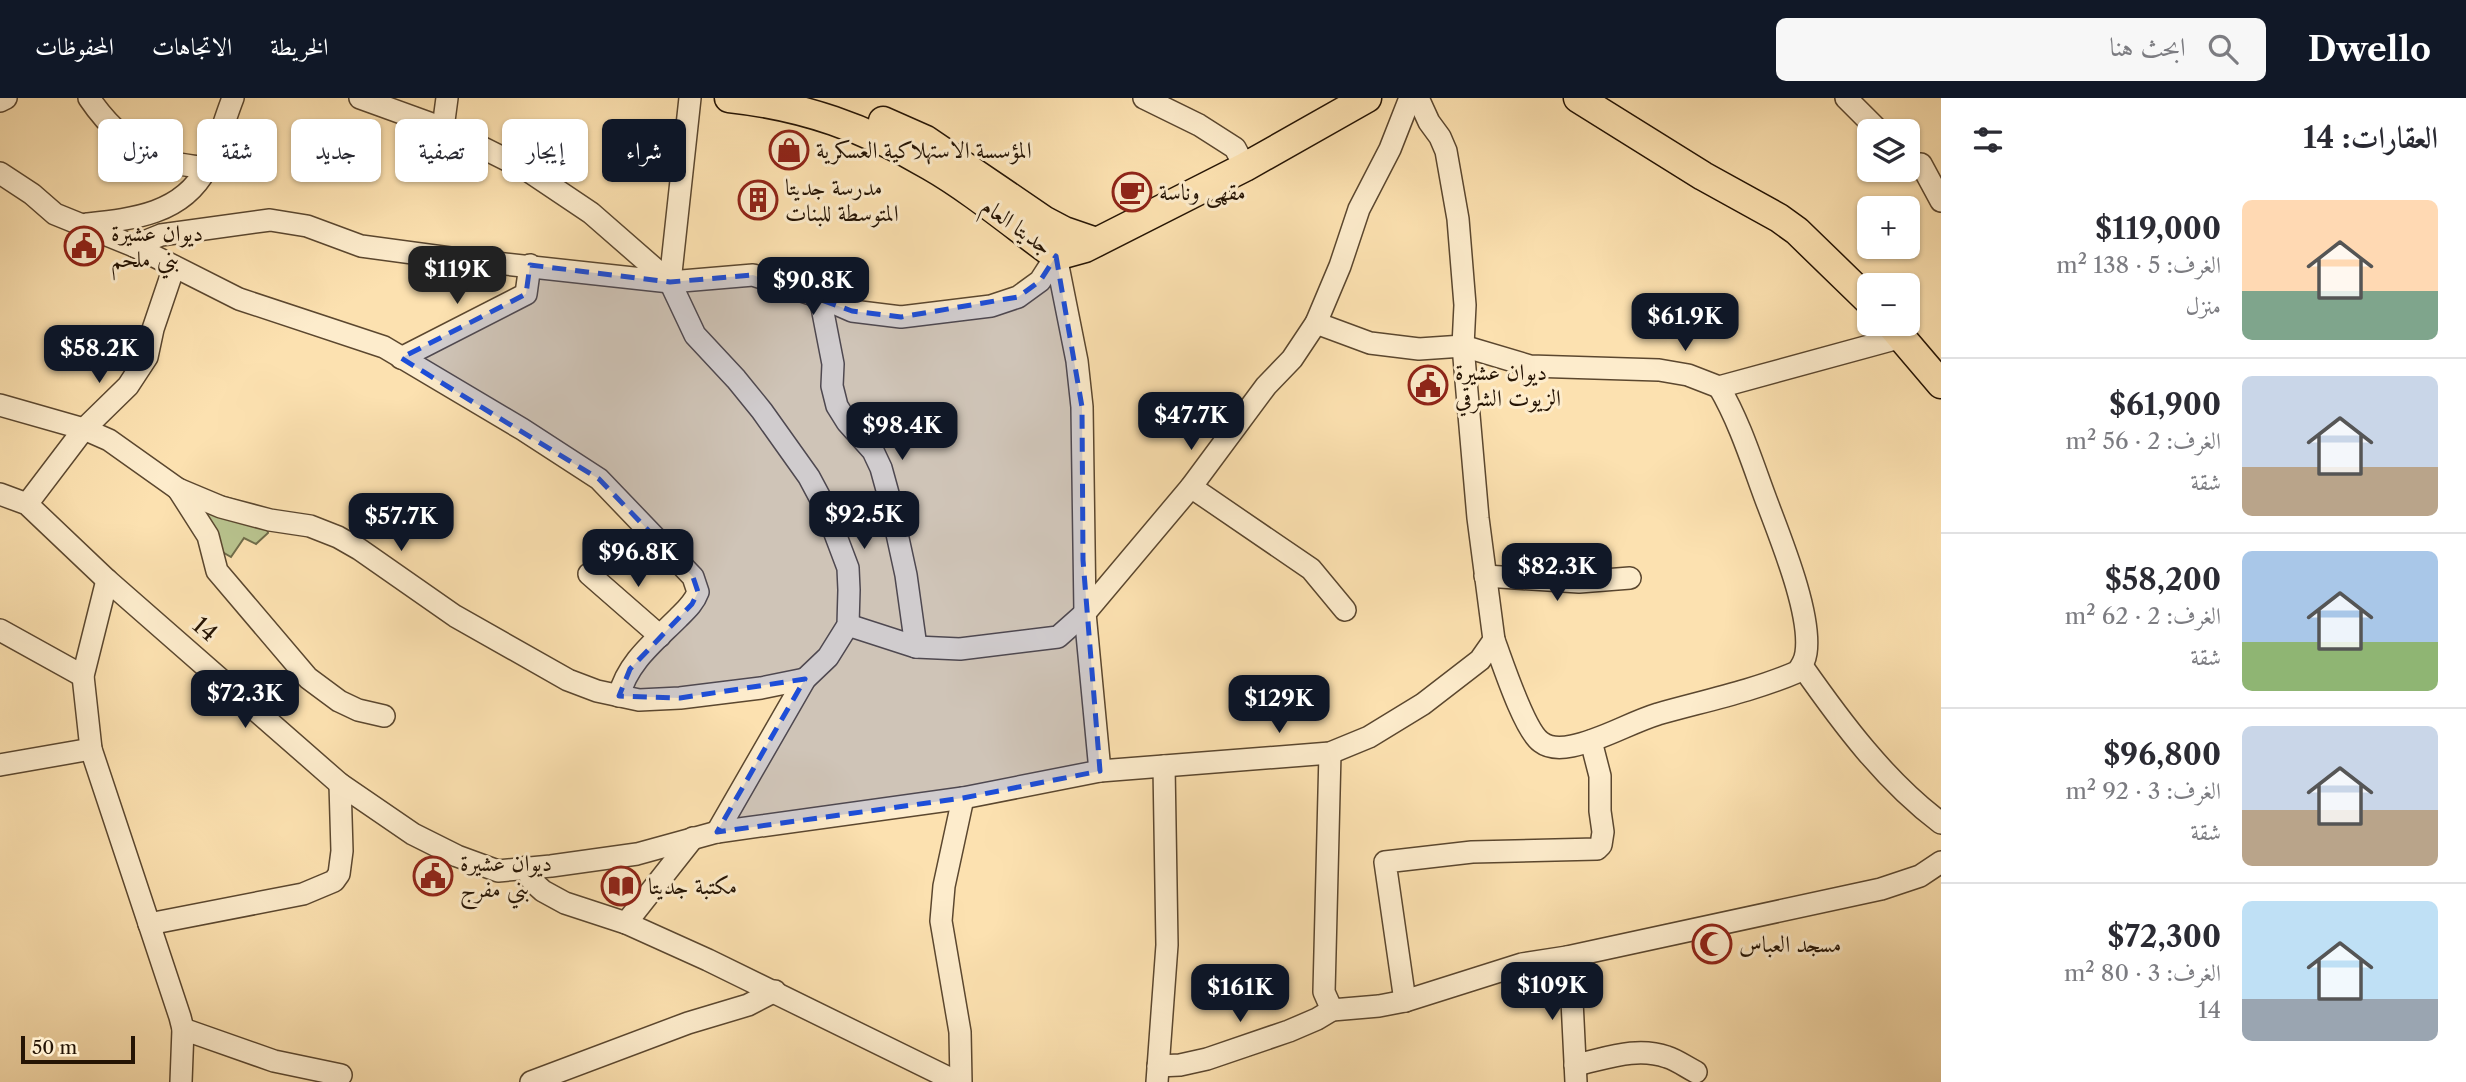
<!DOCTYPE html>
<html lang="ar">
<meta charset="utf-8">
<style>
body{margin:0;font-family:"Libre Caslon Text",Amiri,serif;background:#f7f7f7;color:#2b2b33;direction:rtl;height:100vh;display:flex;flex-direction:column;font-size:26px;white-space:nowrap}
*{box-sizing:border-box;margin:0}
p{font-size:23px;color:#7c7c81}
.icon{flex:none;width:38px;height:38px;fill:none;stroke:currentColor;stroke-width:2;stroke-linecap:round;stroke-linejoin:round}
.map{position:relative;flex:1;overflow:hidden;direction:ltr}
.side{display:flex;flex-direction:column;background:#fff;width:525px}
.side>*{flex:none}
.guide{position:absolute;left:21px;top:21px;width:665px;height:63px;direction:rtl;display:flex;gap:14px}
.fabs{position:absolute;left:1857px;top:21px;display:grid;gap:14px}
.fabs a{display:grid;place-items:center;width:63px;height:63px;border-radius:10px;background:#fff;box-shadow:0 2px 5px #0004;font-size:35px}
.scale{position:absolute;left:21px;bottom:18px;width:114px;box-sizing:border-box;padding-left:7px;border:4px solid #251404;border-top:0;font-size:19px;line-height:24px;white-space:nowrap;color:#251404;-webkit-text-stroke:5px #fdeccc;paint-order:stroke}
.price{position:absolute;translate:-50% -60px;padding:0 16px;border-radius:14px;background:#111827;color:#fff;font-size:23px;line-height:46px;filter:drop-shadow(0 2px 4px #0008)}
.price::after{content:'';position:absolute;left:50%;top:42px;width:21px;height:16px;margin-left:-10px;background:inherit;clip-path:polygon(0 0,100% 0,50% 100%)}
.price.current{background:#222;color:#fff}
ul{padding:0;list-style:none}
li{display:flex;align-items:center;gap:21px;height:175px;padding:0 28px}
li+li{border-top:2px solid #e1e1e2}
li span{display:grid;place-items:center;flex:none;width:196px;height:140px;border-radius:10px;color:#555}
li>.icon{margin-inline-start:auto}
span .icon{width:84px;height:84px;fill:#fffc;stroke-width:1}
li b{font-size:30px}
h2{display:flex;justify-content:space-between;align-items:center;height:84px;padding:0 28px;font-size:30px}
.tag{padding:0 24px;border-radius:10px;background:#fff;box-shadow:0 2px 5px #0004;font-size:24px;line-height:63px}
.tag.current{background:#111827;color:#fff}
header{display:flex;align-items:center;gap:42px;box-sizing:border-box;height:98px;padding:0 35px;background:#111827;color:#fff}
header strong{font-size:33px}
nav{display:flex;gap:38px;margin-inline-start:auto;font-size:24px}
.search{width:490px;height:63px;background:#f7f7f7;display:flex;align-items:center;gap:18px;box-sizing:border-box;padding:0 24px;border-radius:10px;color:#7c7c81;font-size:26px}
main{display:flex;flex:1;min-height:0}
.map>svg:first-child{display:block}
.green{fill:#b9c48f;stroke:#6f6c4a;stroke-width:2}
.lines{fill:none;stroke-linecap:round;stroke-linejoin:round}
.minor-casing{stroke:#5b472f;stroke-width:24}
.major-casing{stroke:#251404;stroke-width:31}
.minor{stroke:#fdeccc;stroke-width:21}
.major{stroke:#fce1b0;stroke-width:28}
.marked{fill:#1d4ed8;fill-opacity:0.2;stroke:#1d4ed8;stroke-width:5;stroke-dasharray:14 9;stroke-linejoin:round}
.labels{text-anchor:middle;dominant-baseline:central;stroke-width:6;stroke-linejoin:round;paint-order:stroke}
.poi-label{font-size:23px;fill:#251404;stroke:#fdeccc;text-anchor:start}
.street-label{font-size:23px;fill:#251404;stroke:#fdeccc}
</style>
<header>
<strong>Dwello</strong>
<div class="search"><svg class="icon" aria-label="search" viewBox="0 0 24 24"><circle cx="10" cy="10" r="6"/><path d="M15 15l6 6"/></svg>ابحث هنا</div>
<nav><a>الخريطة</a><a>الاتجاهات</a><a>المحفوظات</a></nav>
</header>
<main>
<section class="side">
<h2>العقارات: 14<svg class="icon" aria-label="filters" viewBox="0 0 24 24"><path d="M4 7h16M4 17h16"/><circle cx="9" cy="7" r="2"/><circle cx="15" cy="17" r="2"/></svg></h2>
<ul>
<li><span style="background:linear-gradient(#ffd9b3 65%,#7fa58c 0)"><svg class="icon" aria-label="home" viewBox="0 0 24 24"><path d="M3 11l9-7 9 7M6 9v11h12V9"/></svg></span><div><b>$119,000</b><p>الغرف: 5 · 138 m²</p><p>منزل</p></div></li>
<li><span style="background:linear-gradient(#c9d6e8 65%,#b9a48a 0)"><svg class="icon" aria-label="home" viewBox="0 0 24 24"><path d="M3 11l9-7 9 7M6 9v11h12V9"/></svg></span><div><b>$61,900</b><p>الغرف: 2 · 56 m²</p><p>شقة</p></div></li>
<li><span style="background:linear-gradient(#a9c7e8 65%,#8fb573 0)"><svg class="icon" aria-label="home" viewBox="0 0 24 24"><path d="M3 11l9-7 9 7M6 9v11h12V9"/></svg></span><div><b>$58,200</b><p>الغرف: 2 · 62 m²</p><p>شقة</p></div></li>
<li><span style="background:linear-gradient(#c9d6e8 60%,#b9a48a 0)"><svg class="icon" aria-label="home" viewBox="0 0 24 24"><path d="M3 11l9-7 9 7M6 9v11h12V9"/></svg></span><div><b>$96,800</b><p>الغرف: 3 · 92 m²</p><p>شقة</p></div></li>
<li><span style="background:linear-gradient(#bfe0f5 70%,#9aa5b1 0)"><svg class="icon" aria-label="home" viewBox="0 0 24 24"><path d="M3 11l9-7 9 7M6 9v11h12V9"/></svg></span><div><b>$72,300</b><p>الغرف: 3 · 80 m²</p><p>14</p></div></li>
</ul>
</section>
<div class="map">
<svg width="1941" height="984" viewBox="0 0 1941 984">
<rect width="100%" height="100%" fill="#fce1b0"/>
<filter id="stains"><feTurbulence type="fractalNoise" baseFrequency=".00286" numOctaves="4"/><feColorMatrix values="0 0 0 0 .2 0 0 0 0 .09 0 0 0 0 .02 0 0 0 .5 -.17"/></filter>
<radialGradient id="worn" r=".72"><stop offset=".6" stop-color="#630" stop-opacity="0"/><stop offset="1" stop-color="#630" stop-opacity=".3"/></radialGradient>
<!-- green -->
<polygon class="green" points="192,389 263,410 268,435 256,446 244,440 231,459 219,452"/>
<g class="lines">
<defs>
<g id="minor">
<path d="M89 0C107 27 136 55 169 64 181 67 194 68 206 70"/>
<polyline points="360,0 443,30 527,72 591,115 670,184 695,237 736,281 762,313 809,379 825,409 848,470 849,492 848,527 828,559 805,581 717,734"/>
<polyline points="1144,0 1199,27 1235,50 1245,69"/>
<polyline points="1846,0 1879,33"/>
<polyline points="0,3 6,0"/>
<polyline points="443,30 447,0"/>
<polyline points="1921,66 1941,103"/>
<path d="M0 75 32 96 55 116 134 148 239 201 384 249 522 331 599 381 693 479 698 494C694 505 686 512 678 520 654 544 627 565 619 598"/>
<path d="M87 126C133 121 182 116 206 71 217 50 224 23 233 0"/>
<polyline points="134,148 161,137 270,122 307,128 361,148 450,160 670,184 753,177 820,199 852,213 901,219 991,208 1018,199 1040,183 1056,158"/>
<polyline points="1056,158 1077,263 1082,309 1085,515 1100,673"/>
<polyline points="670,184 690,0"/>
<polyline points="820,199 833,266 832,288 837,308 847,324 873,353 881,370 889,399 906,477 916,549"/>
<polyline points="1316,225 1370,245 1419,251 1463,248 1530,268 1659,272 1688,277 1719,289 1902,239"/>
<polyline points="401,260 526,196 530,167"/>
<polyline points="0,307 84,331 109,342 178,391 221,409 270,422 310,428 338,439 359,451 455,518 568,582 597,593 639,602 680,600 761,590 805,581"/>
<polyline points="1191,389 1311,471 1345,512"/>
<polyline points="178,391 208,438 217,473 308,580 339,603 358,612 384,618"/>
<polyline points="0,396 27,406 107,482 340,686 413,736 457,758 498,773 551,768 637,756 717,734 963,700 1100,673 1330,655 1369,639 1423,606 1480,562 1494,542 1478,420 1463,248 1465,207 1458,121 1446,53 1440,39 1429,24 1418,0"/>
<polyline points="27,406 84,331 128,288 147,259 153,231 174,169"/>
<polyline points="589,476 660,538"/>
<polyline points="1485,478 1579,484 1630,480"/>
<polyline points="107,482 83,578 91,651 180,919 183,931 181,984"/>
<polyline points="848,527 916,549 960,551 1058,539 1085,515 1191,389 1266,288 1292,261 1316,225 1340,168 1359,111 1390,51 1410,0"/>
<polyline points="0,532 83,578"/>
<path d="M1494 542C1502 563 1524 632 1541 644 1550 651 1562 650 1572 648 1602 642 1629 625 1658 616 1704 603 1753 593 1797 574 1802 568 1805 562 1806 555 1812 515 1779 437 1765 399 1751 361 1739 323 1719 289"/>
<path d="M1802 568C1842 625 1885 683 1941 725"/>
<polyline points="1330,655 1324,894 1332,912 1379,908 1405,903 1522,866 1567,859 1881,791 1920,778 1941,764"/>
<polyline points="0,667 91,651"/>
<polyline points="526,769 533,784 543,793 565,805 626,825 708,862 957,984"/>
<polyline points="626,825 693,740"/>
<polyline points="149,826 303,796 334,783 339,776 342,753 340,686"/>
<polyline points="1567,859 1571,882 1576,984"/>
<polyline points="1405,903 1385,764 1472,754 1597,751 1601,747 1603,734 1600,713 1600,678 1591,643"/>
<polyline points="183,931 274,963 341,977"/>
<path d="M1575 967C1605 961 1636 948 1667 959 1677 962 1686 969 1696 974"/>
<polyline points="1158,968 1180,967 1207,961 1289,933 1317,921 1332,912"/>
<polyline points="531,984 688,925 748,907 775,893"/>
<polyline points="961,984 960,934 941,823 944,788 963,700"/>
<polyline points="1157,984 1167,847 1164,668"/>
</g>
<g id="major">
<path d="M729 0C803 8 866 30 930 68 972 92 1016 129 1056 158L1085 150 1245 69 1367 0"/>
<polyline points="1578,0 1703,78 1779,120 1797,133 1869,203"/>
<polyline points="883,23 926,42 1045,123 1064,133 1096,144"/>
<polyline points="1890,226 1941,286"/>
</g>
</defs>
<!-- minor casing -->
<use href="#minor" class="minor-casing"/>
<!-- major casing -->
<use href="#major" class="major-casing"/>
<!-- minor -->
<use href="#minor" class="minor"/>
<!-- major -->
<use href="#major" class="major"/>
</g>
<!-- marked area -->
<path class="marked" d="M1056 158 1082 309 1083 462 1100 673 963 700 717 734 805 581 680 600 619 598 630 571 692 506 698 494 693 479 599 381 401 260 526 196 530 167 670 184 753 177 852 213 901 219 1018 199 1040 183Z"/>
<!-- icons -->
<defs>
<symbol id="shop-ring" viewBox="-11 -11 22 22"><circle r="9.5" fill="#fdeccc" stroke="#8f2418" stroke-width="1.5"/><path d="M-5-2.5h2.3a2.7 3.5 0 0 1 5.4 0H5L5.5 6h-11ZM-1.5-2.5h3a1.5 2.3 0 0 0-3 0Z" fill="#8f2418"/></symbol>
<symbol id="cafe-ring" viewBox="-11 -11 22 22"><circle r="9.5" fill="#fdeccc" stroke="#8f2418" stroke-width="1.5"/><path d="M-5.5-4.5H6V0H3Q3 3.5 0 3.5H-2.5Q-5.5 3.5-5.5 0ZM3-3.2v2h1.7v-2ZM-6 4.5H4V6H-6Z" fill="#8f2418"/></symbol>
<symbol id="building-ring" viewBox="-11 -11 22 22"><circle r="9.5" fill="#fdeccc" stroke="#8f2418" stroke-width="1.5"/><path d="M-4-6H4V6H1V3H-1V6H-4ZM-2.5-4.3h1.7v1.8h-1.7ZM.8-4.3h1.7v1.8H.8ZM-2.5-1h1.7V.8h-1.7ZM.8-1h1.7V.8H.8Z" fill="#8f2418"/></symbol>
<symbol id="civic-ring" viewBox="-11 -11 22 22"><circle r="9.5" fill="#fdeccc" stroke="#8f2418" stroke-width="1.5"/><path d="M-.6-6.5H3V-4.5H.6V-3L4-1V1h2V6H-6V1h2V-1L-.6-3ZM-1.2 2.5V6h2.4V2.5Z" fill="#8f2418"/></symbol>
<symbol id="library-ring" viewBox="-11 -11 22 22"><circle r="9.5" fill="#fdeccc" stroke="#8f2418" stroke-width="1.5"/><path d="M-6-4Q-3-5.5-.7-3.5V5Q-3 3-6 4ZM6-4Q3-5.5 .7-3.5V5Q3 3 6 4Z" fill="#8f2418"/></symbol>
<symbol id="mosque-ring" viewBox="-11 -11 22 22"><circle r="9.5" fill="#fdeccc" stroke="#8f2418" stroke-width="1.5"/><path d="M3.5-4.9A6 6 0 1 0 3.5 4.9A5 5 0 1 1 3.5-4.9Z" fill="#8f2418"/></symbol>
</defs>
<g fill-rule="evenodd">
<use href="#shop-ring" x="767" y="30" width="44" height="44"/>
<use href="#cafe-ring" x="1110" y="72" width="44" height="44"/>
<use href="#building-ring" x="736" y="80" width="44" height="44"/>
<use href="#civic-ring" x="62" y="126" width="44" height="44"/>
<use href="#civic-ring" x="1406" y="265" width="44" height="44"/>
<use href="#civic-ring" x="411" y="756" width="44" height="44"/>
<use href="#library-ring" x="599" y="766" width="44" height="44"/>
<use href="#mosque-ring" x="1690" y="824" width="44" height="44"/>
</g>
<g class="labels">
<!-- poi labels -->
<g class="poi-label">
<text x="816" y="52">المؤسسة الاستهلاكية العسكرية</text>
<text x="785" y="89">مدرسة جديتا<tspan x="785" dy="26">المتوسطة للبنات</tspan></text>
<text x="1159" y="94">مقهى وناسة</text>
<text x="111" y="135">ديوان عشيرة<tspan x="111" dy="26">بني ملحم</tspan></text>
<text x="1455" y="274">ديوان عشيرة<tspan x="1455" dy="26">الزيوت الشرقي</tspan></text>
<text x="460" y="765">ديوان عشيرة<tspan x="460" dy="26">بني مفرج</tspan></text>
<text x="648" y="788">مكتبة جديتا</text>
<text x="1739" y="846">مسجد العباس</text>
</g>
<!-- street labels -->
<g class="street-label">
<text transform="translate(1017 128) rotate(35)">جديتا العام</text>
<text transform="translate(205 531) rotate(41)">14</text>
</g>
</g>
<rect width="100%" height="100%" filter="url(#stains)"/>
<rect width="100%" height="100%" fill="url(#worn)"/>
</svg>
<div class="fabs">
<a><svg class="icon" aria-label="layers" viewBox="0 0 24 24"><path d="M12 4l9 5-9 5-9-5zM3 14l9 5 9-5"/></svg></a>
<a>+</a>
<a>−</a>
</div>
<div class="scale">50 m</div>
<b class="price current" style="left:457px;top:208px">$119K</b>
<b class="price" style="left:813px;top:219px">$90.8K</b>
<b class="price" style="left:1685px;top:255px">$61.9K</b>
<b class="price" style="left:99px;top:287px">$58.2K</b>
<b class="price" style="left:1191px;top:354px">$47.7K</b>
<b class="price" style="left:902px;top:364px">$98.4K</b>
<b class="price" style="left:864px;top:453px">$92.5K</b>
<b class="price" style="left:401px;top:455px">$57.7K</b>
<b class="price" style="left:638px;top:491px">$96.8K</b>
<b class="price" style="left:1557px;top:505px">$82.3K</b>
<b class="price" style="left:245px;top:632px">$72.3K</b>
<b class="price" style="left:1279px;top:637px">$129K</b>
<b class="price" style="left:1552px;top:924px">$109K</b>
<b class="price" style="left:1240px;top:926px">$161K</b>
<div class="guide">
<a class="tag current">شراء</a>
<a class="tag">إيجار</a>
<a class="tag">تصفية</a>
<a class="tag">جديد</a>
<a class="tag">شقة</a>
<a class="tag">منزل</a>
</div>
</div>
</main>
